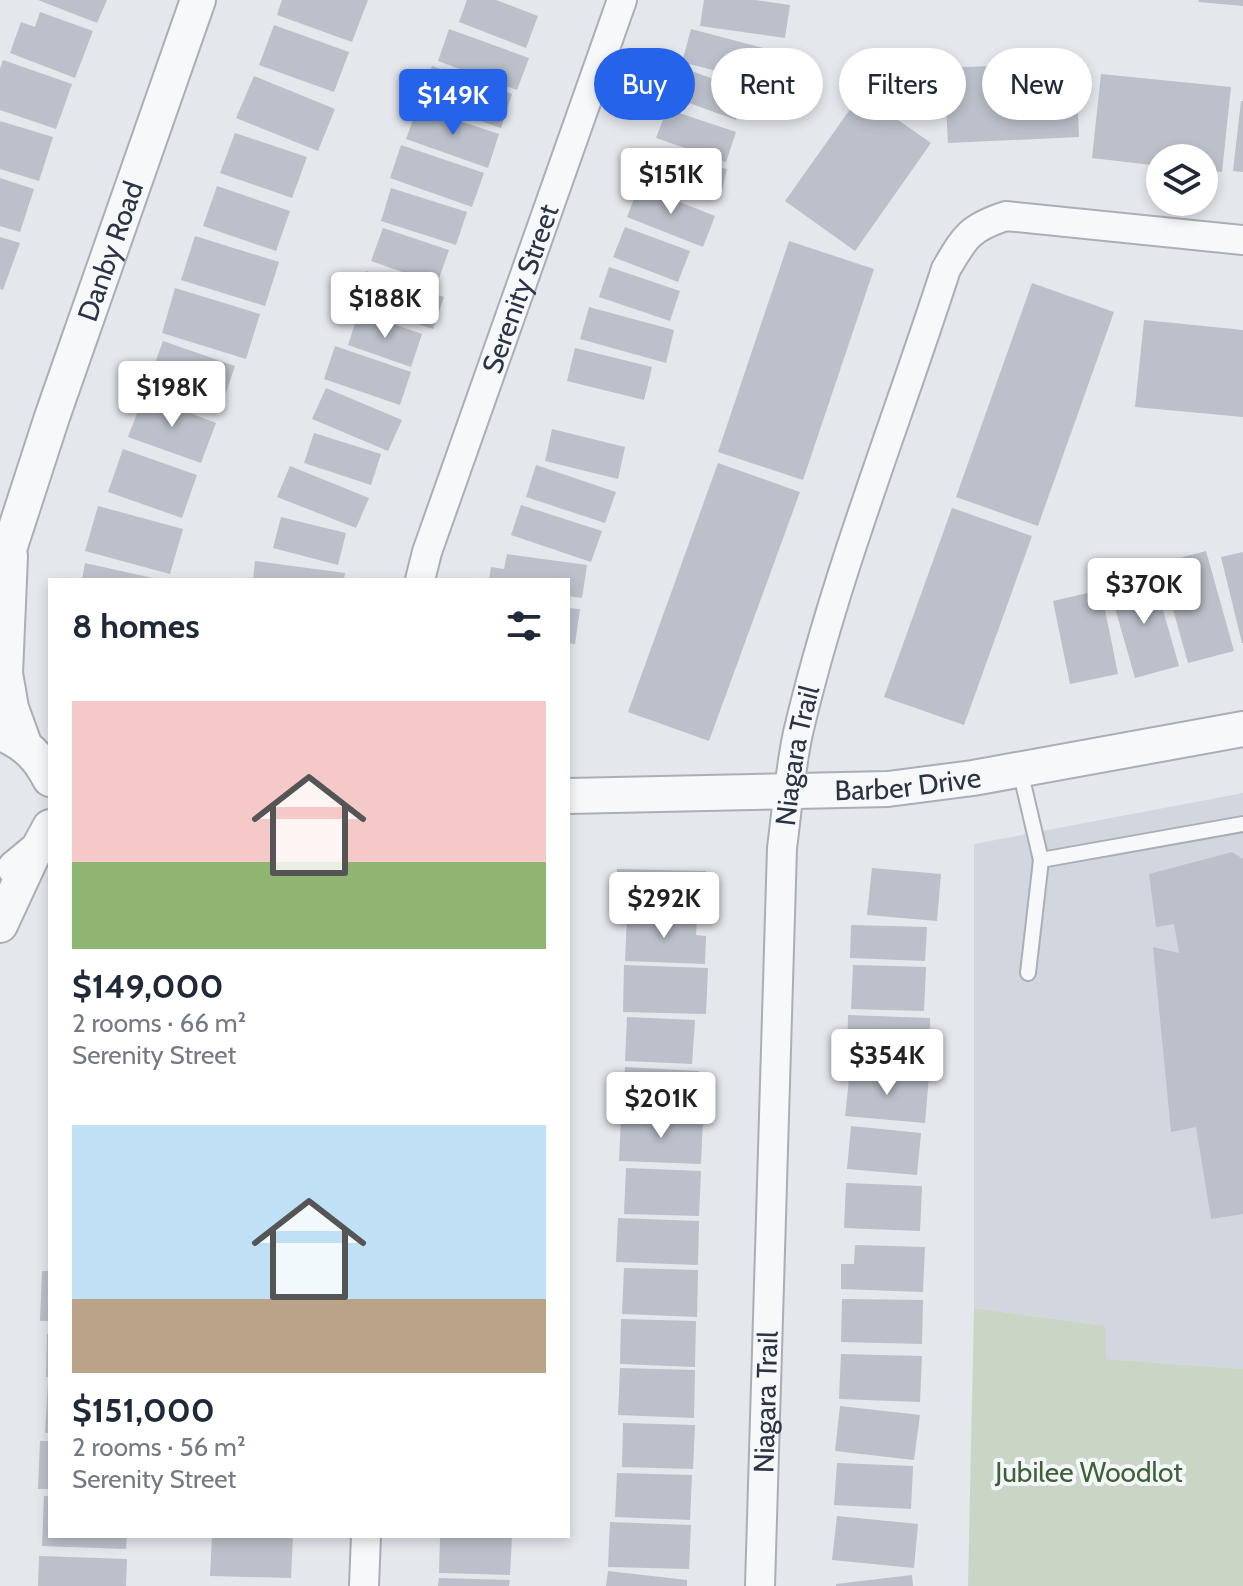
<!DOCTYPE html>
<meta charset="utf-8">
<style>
body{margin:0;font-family:Cabin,sans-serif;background:#f2f2f3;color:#1f2937;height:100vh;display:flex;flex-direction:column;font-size:30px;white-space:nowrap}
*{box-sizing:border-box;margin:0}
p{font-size:26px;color:#747a83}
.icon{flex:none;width:44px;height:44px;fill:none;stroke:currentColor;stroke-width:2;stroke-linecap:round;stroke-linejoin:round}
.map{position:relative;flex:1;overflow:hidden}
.drawer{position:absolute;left:48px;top:578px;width:522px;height:960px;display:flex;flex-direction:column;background:#fff;border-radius:0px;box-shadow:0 4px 12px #0003}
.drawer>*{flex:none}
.guide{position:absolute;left:594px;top:48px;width:528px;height:72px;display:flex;gap:16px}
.fabs{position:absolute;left:1146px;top:144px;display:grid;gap:16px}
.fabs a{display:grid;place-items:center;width:72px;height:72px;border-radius:50%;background:#fff;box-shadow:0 4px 12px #0003;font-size:40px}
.price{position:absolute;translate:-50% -68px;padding:0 18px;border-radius:8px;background:#fff;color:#222;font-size:26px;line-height:52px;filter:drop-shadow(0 2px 4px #0008)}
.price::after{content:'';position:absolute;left:50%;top:48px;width:24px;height:18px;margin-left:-12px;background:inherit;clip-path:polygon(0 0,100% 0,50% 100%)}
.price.current{background:#2563eb;color:#fff}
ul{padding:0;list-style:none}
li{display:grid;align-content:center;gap:16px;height:424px;padding:0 24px}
li span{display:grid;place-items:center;height:248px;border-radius:0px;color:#555}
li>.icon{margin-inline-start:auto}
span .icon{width:144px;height:144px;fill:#fffc;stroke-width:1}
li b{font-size:34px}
h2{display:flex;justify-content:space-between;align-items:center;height:96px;padding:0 24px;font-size:34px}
.chip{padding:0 28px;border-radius:36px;background:#fff;box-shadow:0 4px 12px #0003;font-size:28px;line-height:72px}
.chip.current{background:#2563eb;color:#fff}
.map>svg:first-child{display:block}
.built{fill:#d2d6de}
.green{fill:#c9d6c5}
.building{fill:#bbc0ca}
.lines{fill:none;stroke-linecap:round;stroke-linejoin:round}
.service-casing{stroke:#a9aeb7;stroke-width:18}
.minor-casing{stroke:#a9aeb7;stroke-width:32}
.tertiary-casing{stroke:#a9aeb7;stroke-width:38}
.service{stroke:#f7f8fa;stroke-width:14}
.minor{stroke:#f7f8fa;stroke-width:28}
.tertiary{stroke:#f7f8fa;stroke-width:34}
.labels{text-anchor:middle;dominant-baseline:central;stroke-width:8;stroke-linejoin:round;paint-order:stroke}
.street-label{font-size:28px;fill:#2b3445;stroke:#f4f6f9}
.park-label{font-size:28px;fill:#3f6138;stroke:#f4f6f9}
</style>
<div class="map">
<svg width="1243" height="1586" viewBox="0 0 1243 1586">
<rect width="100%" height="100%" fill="#e4e7ec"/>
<!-- built -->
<polygon class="built" points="1243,793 1243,1369 1105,1359 1105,1326 974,1308 974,844"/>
<!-- green -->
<polygon class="green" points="974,1308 1105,1326 1106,1359 1243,1369 1243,1586 968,1586"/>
<!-- building -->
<g class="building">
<polygon points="38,0 107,0 97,23"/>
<polygon points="282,0 368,0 352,42 277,15"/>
<polygon points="467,0 496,0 538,16 526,48 459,22"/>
<polygon points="704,0 755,0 790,5 785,38 700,26"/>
<polygon points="1199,0 1243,0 1243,6 1198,2"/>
<polygon points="40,12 93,31 75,78 10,53 21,22 35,27"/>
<polygon points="274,25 349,52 334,92 259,65"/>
<polygon points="449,29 529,58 517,90 438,61"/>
<polygon points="691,29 771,50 762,83 682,62"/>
<polygon points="3,60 72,84 56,129 0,110 0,69"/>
<polygon points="1076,62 1079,137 948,143 944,68"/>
<polygon points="432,66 512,94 501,128 420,100"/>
<polygon points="680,67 747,91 736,120 670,96"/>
<polygon points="1101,74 1231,87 1222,172 1204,170 1204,158 1160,158 1160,166 1092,158"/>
<polygon points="254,76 335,109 318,151 236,118"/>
<polygon points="861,94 931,143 855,251 785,201"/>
<polygon points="1241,101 1243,101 1243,172 1233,171"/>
<polygon points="418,107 499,134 488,168 406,139"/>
<polygon points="667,109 736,132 726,162 656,138"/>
<polygon points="0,121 53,137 39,181 0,169"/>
<polygon points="235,133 307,157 292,198 220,173"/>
<polygon points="401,145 484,173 472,207 390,178"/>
<polygon points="647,151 727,169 720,198 641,181"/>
<polygon points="0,178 34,189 20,232 0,226"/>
<polygon points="217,186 290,211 276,251 203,226"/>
<polygon points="639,186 715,216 703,247 627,217"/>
<polygon points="391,188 467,212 456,245 381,221"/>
<polygon points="625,227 690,251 678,282 613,257"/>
<polygon points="383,228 449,250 437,284 371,261"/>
<polygon points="195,236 279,262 265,306 181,280"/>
<polygon points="0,237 20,243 3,290 0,289"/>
<polygon points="789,241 874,269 803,480 718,452"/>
<polygon points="609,267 680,291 670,321 599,297"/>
<polygon points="366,271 444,297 433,329 355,303"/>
<polygon points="1032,283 1114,312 1038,526 956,497"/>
<polygon points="175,288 260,314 246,359 162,333"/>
<polygon points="589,307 674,330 666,363 580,339"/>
<polygon points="359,312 422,334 411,367 348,345"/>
<polygon points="1144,320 1243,330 1243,417 1135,407"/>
<polygon points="163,341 235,366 221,407 148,382"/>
<polygon points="335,346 411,372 400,405 324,379"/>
<polygon points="575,348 652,367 644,400 567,381"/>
<polygon points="326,388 402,420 388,451 312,419"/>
<polygon points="144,395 216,423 201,463 128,437"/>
<polygon points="552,429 625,447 618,479 545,461"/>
<polygon points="314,433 381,454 371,485 304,463"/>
<polygon points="123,449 197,475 182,518 108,492"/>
<polygon points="718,463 800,492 709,741 628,712"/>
<polygon points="536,465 616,492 605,523 526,497"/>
<polygon points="290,466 369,498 356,528 277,497"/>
<polygon points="521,505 602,531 591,562 511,535"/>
<polygon points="98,506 183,529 170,574 85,551"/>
<polygon points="952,508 1032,536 964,725 884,697"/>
<polygon points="281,517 346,533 338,565 273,548"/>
<polygon points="1206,551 1234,651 1188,663 1160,563"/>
<polygon points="1243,552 1243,643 1242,643 1221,557"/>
<polygon points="507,554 587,565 582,598 568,596 568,580 489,580 491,567 504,569"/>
<polygon points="255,561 345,573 344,580 253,580"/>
<polygon points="85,563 157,579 157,580 82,580"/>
<polygon points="1153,575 1179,666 1135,678 1109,587"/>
<polygon points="1101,590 1118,674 1070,684 1053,601"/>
<polygon points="568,608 580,609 575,644 568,643"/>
<polygon points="1232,852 1243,859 1243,1214 1211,1219 1196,1127 1171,1132 1153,947 1179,953 1174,924 1156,927 1149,874"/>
<polygon points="872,868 941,874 937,921 867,915"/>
<polygon points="617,869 706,871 704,912 616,909"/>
<polygon points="627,915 697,917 696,935 706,936 705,964 625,961"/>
<polygon points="851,925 927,927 925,961 850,958"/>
<polygon points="624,965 708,968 706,1014 623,1012"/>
<polygon points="853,965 926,967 924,1011 851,1009"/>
<polygon points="848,1015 930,1018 929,1063 847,1061"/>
<polygon points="627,1017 695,1020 692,1064 625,1061"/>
<polygon points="625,1067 699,1071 696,1114 622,1110"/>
<polygon points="850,1070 929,1077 925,1123 845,1116"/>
<polygon points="621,1116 703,1118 701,1164 619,1161"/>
<polygon points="851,1126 921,1133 917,1175 847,1169"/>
<polygon points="626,1168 701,1171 699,1216 624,1214"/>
<polygon points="846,1183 922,1186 920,1231 844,1228"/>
<polygon points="618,1218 699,1221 698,1265 616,1262"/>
<polygon points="855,1245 925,1247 923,1292 841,1289 841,1264 854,1264"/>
<polygon points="624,1268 698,1270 697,1317 622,1314"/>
<polygon points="42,1271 50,1271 50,1321 40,1321"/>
<polygon points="842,1299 923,1300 922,1344 841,1342"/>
<polygon points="621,1319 696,1321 695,1367 620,1364"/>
<polygon points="47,1334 50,1334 50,1377 46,1377"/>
<polygon points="841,1354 922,1356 920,1402 839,1399"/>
<polygon points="620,1368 695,1370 694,1418 618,1415"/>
<polygon points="48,1381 50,1381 50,1433 45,1433"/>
<polygon points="840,1406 920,1415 914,1460 835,1451"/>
<polygon points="623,1423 695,1425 693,1469 622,1467"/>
<polygon points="40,1441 50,1441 50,1489 38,1489"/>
<polygon points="837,1463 913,1466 911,1509 834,1505"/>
<polygon points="617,1473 692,1475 690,1520 615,1517"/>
<polygon points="44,1496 50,1496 50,1536 127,1536 126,1549 42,1546"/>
<polygon points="837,1516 918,1524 914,1568 832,1560"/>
<polygon points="610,1522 691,1525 689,1569 608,1567"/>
<polygon points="212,1536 293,1536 291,1578 210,1576"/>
<polygon points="440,1536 512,1536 510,1575 439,1573"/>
<polygon points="39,1556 127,1559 126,1586 38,1586"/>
<polygon points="608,1571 687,1580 687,1586 606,1586"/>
<polygon points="912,1575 913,1586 836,1586 836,1584"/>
<polygon points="439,1578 510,1580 509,1586 438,1586"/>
</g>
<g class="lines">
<defs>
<g id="service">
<polyline points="1020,770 1041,860 1028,973"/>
<polyline points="1041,860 1243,824"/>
</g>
<g id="minor">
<path id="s1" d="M420 580 427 552 622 0"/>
<polyline points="364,1586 366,1536"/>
<path id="s2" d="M760 1586 782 848C787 810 790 770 798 733 835 575 896 424 946 269 965 237 969 228 1006 216L1243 240"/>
</g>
<g id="tertiary">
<polyline points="10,556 5,673 11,708 24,744"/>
<path id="s3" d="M0 577 52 417 198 0"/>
<path d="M3 734C26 744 39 757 50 779"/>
<path id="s4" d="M568 796 888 789 973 778 1243 729"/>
<polyline points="15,868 38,849 50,827"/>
<polyline points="0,925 32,856"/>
</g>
</defs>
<!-- service casing -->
<use href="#service" class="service-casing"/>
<!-- minor casing -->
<use href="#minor" class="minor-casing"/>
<!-- tertiary casing -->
<use href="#tertiary" class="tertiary-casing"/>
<!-- service -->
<use href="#service" class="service"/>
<!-- minor -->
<use href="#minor" class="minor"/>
<!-- tertiary -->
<use href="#tertiary" class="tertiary"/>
</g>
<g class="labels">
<!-- street labels -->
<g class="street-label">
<text stroke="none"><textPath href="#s3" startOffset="344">Danby Road</textPath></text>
<text stroke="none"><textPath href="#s1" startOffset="308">Serenity Street</textPath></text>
<text stroke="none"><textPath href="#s2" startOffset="832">Niagara Trail</textPath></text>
<text stroke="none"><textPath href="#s4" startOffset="340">Barber Drive</textPath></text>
<text stroke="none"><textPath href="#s2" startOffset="184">Niagara Trail</textPath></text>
</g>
<!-- park labels -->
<g class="park-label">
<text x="1089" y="1472">Jubilee Woodlot</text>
</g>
</g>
</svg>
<div class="fabs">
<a><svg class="icon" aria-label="layers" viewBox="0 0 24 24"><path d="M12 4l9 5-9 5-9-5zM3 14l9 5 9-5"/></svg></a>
</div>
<b class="price current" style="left:453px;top:137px">$149K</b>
<b class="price" style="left:671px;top:216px">$151K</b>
<b class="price" style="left:385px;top:340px">$188K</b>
<b class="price" style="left:172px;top:429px">$198K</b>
<b class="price" style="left:1144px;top:626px">$370K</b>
<b class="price" style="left:664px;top:940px">$292K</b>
<b class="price" style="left:887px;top:1097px">$354K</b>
<b class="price" style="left:661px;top:1140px">$201K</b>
<div class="guide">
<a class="chip current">Buy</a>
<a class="chip">Rent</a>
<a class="chip">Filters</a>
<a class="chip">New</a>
</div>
<section class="drawer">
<h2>8 homes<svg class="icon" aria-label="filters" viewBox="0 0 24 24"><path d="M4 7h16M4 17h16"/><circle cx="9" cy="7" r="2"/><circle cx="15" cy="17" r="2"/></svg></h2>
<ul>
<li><span style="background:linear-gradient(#f6c9c9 65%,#8fb573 0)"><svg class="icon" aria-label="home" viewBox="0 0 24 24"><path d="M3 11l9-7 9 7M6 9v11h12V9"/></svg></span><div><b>$149,000</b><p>2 rooms · 66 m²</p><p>Serenity Street</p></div></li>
<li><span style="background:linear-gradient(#bfe0f5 70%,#b9a48a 0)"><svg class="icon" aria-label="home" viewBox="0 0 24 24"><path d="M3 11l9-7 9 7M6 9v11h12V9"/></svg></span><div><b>$151,000</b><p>2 rooms · 56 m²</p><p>Serenity Street</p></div></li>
</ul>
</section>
</div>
